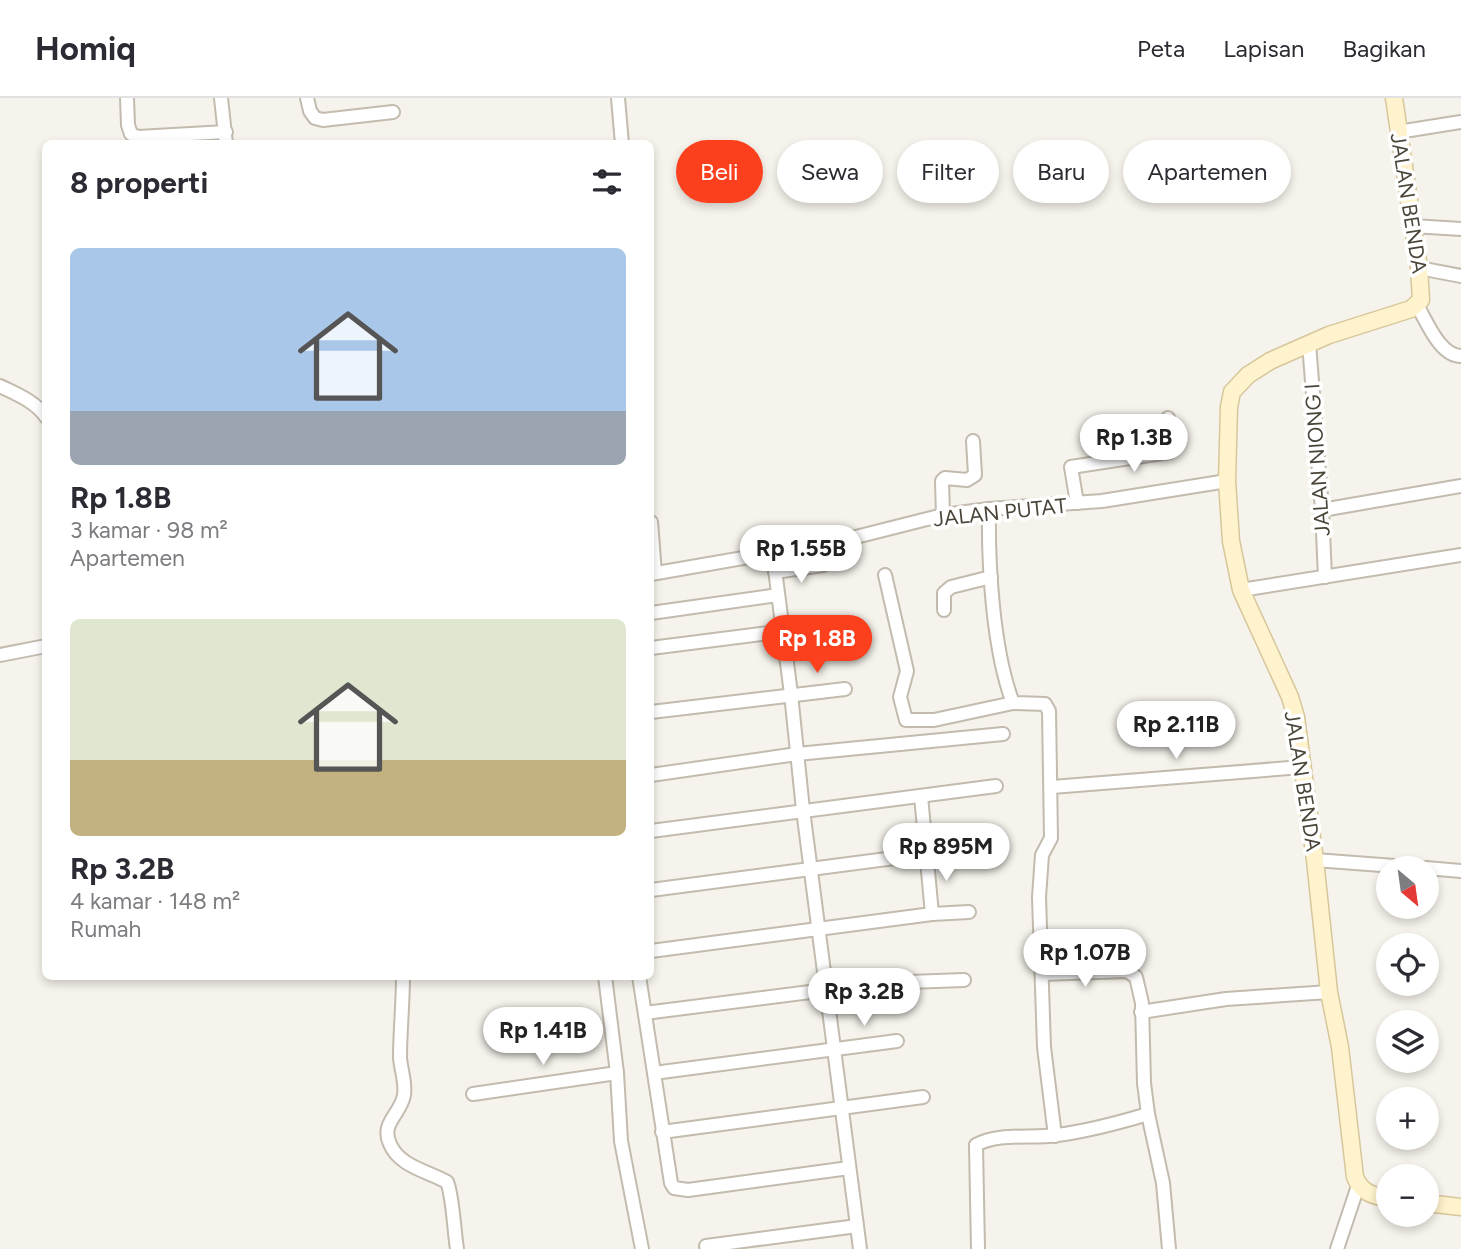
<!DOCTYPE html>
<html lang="id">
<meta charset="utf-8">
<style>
body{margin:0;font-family:Figtree,sans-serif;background:#f7f7f7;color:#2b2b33;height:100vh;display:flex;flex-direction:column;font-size:26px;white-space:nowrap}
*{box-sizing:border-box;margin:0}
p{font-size:23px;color:#7c7c81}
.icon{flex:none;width:38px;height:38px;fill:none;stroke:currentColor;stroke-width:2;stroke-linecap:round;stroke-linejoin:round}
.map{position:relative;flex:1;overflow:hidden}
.panel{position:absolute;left:42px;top:42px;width:612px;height:840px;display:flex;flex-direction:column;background:#fff;border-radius:10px;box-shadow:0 4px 10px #0003}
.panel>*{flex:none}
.hud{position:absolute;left:676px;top:42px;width:665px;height:63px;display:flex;gap:14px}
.needle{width:46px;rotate:151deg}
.buttons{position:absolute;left:1376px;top:758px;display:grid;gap:14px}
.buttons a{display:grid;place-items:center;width:63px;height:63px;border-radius:50%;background:#fff;box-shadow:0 4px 10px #0003;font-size:35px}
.price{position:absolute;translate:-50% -60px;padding:0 16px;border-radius:24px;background:#fff;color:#222;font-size:23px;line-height:46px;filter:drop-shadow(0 2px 4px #0008)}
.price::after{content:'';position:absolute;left:50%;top:42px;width:21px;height:16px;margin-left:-10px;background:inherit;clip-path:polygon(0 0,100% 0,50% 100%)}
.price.current{background:#fc3f1d;color:#fff}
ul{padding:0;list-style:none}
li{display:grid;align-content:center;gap:14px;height:371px;padding:0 28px}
li span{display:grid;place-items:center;height:217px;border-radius:10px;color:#555}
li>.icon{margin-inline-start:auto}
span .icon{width:126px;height:126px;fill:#fffc;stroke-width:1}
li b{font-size:30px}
h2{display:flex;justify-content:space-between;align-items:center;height:84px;padding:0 28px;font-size:30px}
.pill{padding:0 24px;border-radius:32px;background:#fff;box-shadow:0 4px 10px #0003;font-size:24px;line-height:63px}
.pill.current{background:#fc3f1d;color:#fff}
header{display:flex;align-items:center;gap:42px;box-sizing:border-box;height:98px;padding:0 35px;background:#fff;border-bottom:2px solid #e1e1e2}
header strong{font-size:33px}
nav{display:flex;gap:38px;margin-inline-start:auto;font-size:24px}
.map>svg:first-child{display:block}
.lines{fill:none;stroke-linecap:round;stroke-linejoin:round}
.street-casing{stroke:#c2bbae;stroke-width:16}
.secondary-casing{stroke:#d6c79b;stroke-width:19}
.street{stroke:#fff;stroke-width:12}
.secondary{stroke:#fff3cd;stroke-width:16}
.labels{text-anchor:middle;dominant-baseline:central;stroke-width:7;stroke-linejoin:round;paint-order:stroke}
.street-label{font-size:21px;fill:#4b4439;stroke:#fff}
</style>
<header>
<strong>Homiq</strong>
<nav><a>Peta</a><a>Lapisan</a><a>Bagikan</a></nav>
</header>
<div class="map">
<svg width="1461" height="1151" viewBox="0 0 1461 1151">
<rect width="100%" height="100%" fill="#f6f3ec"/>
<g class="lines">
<defs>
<g id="street">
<polyline points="127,0 128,27 131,36 138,39 226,34"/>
<polyline points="221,0 226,46"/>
<polyline points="307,0 310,13 315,20 323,22 393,14"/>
<polyline points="618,0 622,46"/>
<polyline points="1398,34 1461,24"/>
<polyline points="1413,128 1461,131"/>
<polyline points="1419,170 1461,178"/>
<path d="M1417 207C1427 224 1440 258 1461 258"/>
<polyline points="1309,245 1322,412 1325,479"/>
<path d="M0 288C16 296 35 303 46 319"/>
<polyline points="1077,405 1071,369 1169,354 1173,350 1168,320"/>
<path d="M989 411C988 467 993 553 1013 605L1045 606 1049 613 1051 740 1042 757 1039 799 1044 949 1055 1038"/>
<polyline points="1322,412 1461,388"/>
<polyline points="943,417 942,383 945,380 967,382 975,377 973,343"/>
<polyline points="651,424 655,475"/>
<polyline points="773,456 791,596 803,712 860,1151"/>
<polyline points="775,474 823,467"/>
<polyline points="651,476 836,444 943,417 989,411 1102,403 1227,383"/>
<polyline points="885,477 907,573 900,599 906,622 934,622 1013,605"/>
<polyline points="1241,492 1461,457"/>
<polyline points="944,512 944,495 951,489 991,479"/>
<polyline points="651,515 778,497"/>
<polyline points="651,550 832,527"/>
<polyline points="0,557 46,548"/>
<polyline points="651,614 845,591"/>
<polyline points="651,677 797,656 1003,636"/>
<polyline points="1052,689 1302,669"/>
<polyline points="921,698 932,816"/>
<polyline points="651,733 996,688"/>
<polyline points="1315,762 1421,770"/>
<polyline points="1426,770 1461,773"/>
<polyline points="651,792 1001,746"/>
<polyline points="651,853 932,816 969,814"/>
<polyline points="1042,876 1127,873 1136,879 1142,905 1144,985 1148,1016 1163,1085 1169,1151"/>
<path d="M403 878C403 906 400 933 400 960 401 972 406 985 404 997 401 1016 380 1025 390 1046 399 1068 427 1073 447 1084 453 1098 454 1133 457 1151"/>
<polyline points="605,878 617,975 621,1043 642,1151"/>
<polyline points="639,878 671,1085 674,1090 688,1092 849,1070"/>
<polyline points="1141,914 1226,901 1329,894"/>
<polyline points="645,915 881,885 964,882"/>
<polyline points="654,975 897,943"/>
<polyline points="473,996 617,975"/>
<polyline points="662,1034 923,999"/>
<polyline points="706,1148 857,1128"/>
<path d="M978 1151 976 1047C999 1034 1032 1041 1057 1037 1089 1033 1118 1025 1148 1016"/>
<polyline points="1337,1151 1358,1088"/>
</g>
<g id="secondary">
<path d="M1388 1100C1372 1098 1361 1094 1355 1079L1340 949 1329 894 1315 762 1296 619 1290 599 1241 492 1231 443 1227 383 1229 309 1232 294 1248 277 1270 263 1329 237 1411 211 1421 202 1419 170 1394 0"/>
<polyline points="1426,1105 1461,1109"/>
</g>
</defs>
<!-- street casing -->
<use href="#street" class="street-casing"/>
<!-- secondary casing -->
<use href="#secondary" class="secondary-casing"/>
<!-- street -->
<use href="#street" class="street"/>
<!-- secondary -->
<use href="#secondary" class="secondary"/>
</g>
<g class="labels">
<!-- street labels -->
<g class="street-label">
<text transform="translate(1409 105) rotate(81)">JALAN BENDA</text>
<text transform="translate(1317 362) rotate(-94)">JALAN NIONG I</text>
<text transform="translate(1000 414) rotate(-6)">JALAN PUTAT</text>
<text transform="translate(1303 683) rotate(81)">JALAN BENDA</text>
</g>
</g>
</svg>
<div class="buttons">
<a><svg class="needle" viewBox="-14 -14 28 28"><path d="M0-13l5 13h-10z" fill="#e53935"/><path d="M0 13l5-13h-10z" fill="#7c7c81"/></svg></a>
<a><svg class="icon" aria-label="locate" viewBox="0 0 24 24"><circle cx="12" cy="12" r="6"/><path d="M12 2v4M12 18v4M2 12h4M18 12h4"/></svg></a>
<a><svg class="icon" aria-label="layers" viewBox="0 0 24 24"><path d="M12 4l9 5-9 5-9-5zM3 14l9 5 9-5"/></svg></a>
<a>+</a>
<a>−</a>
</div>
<b class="price" style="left:1134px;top:376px">Rp 1.3B</b>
<b class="price" style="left:801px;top:487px">Rp 1.55B</b>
<b class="price current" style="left:817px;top:577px">Rp 1.8B</b>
<b class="price" style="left:1176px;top:663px">Rp 2.11B</b>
<b class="price" style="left:946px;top:785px">Rp 895M</b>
<b class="price" style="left:1085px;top:891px">Rp 1.07B</b>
<b class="price" style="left:864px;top:930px">Rp 3.2B</b>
<b class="price" style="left:543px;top:969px">Rp 1.41B</b>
<div class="hud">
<a class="pill current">Beli</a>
<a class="pill">Sewa</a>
<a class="pill">Filter</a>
<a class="pill">Baru</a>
<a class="pill">Apartemen</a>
</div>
<section class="panel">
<h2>8 properti<svg class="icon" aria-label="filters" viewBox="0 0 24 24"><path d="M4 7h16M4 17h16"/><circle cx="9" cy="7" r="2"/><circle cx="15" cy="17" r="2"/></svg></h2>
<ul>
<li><span style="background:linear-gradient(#a9c7e8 75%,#9aa5b1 0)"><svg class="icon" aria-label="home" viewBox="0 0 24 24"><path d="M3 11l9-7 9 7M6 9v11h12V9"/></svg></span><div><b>Rp 1.8B</b><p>3 kamar · 98 m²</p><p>Apartemen</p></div></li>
<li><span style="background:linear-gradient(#dfe7d0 65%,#c2b280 0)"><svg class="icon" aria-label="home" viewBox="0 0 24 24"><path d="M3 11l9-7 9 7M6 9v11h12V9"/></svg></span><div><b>Rp 3.2B</b><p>4 kamar · 148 m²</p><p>Rumah</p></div></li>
</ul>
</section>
</div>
